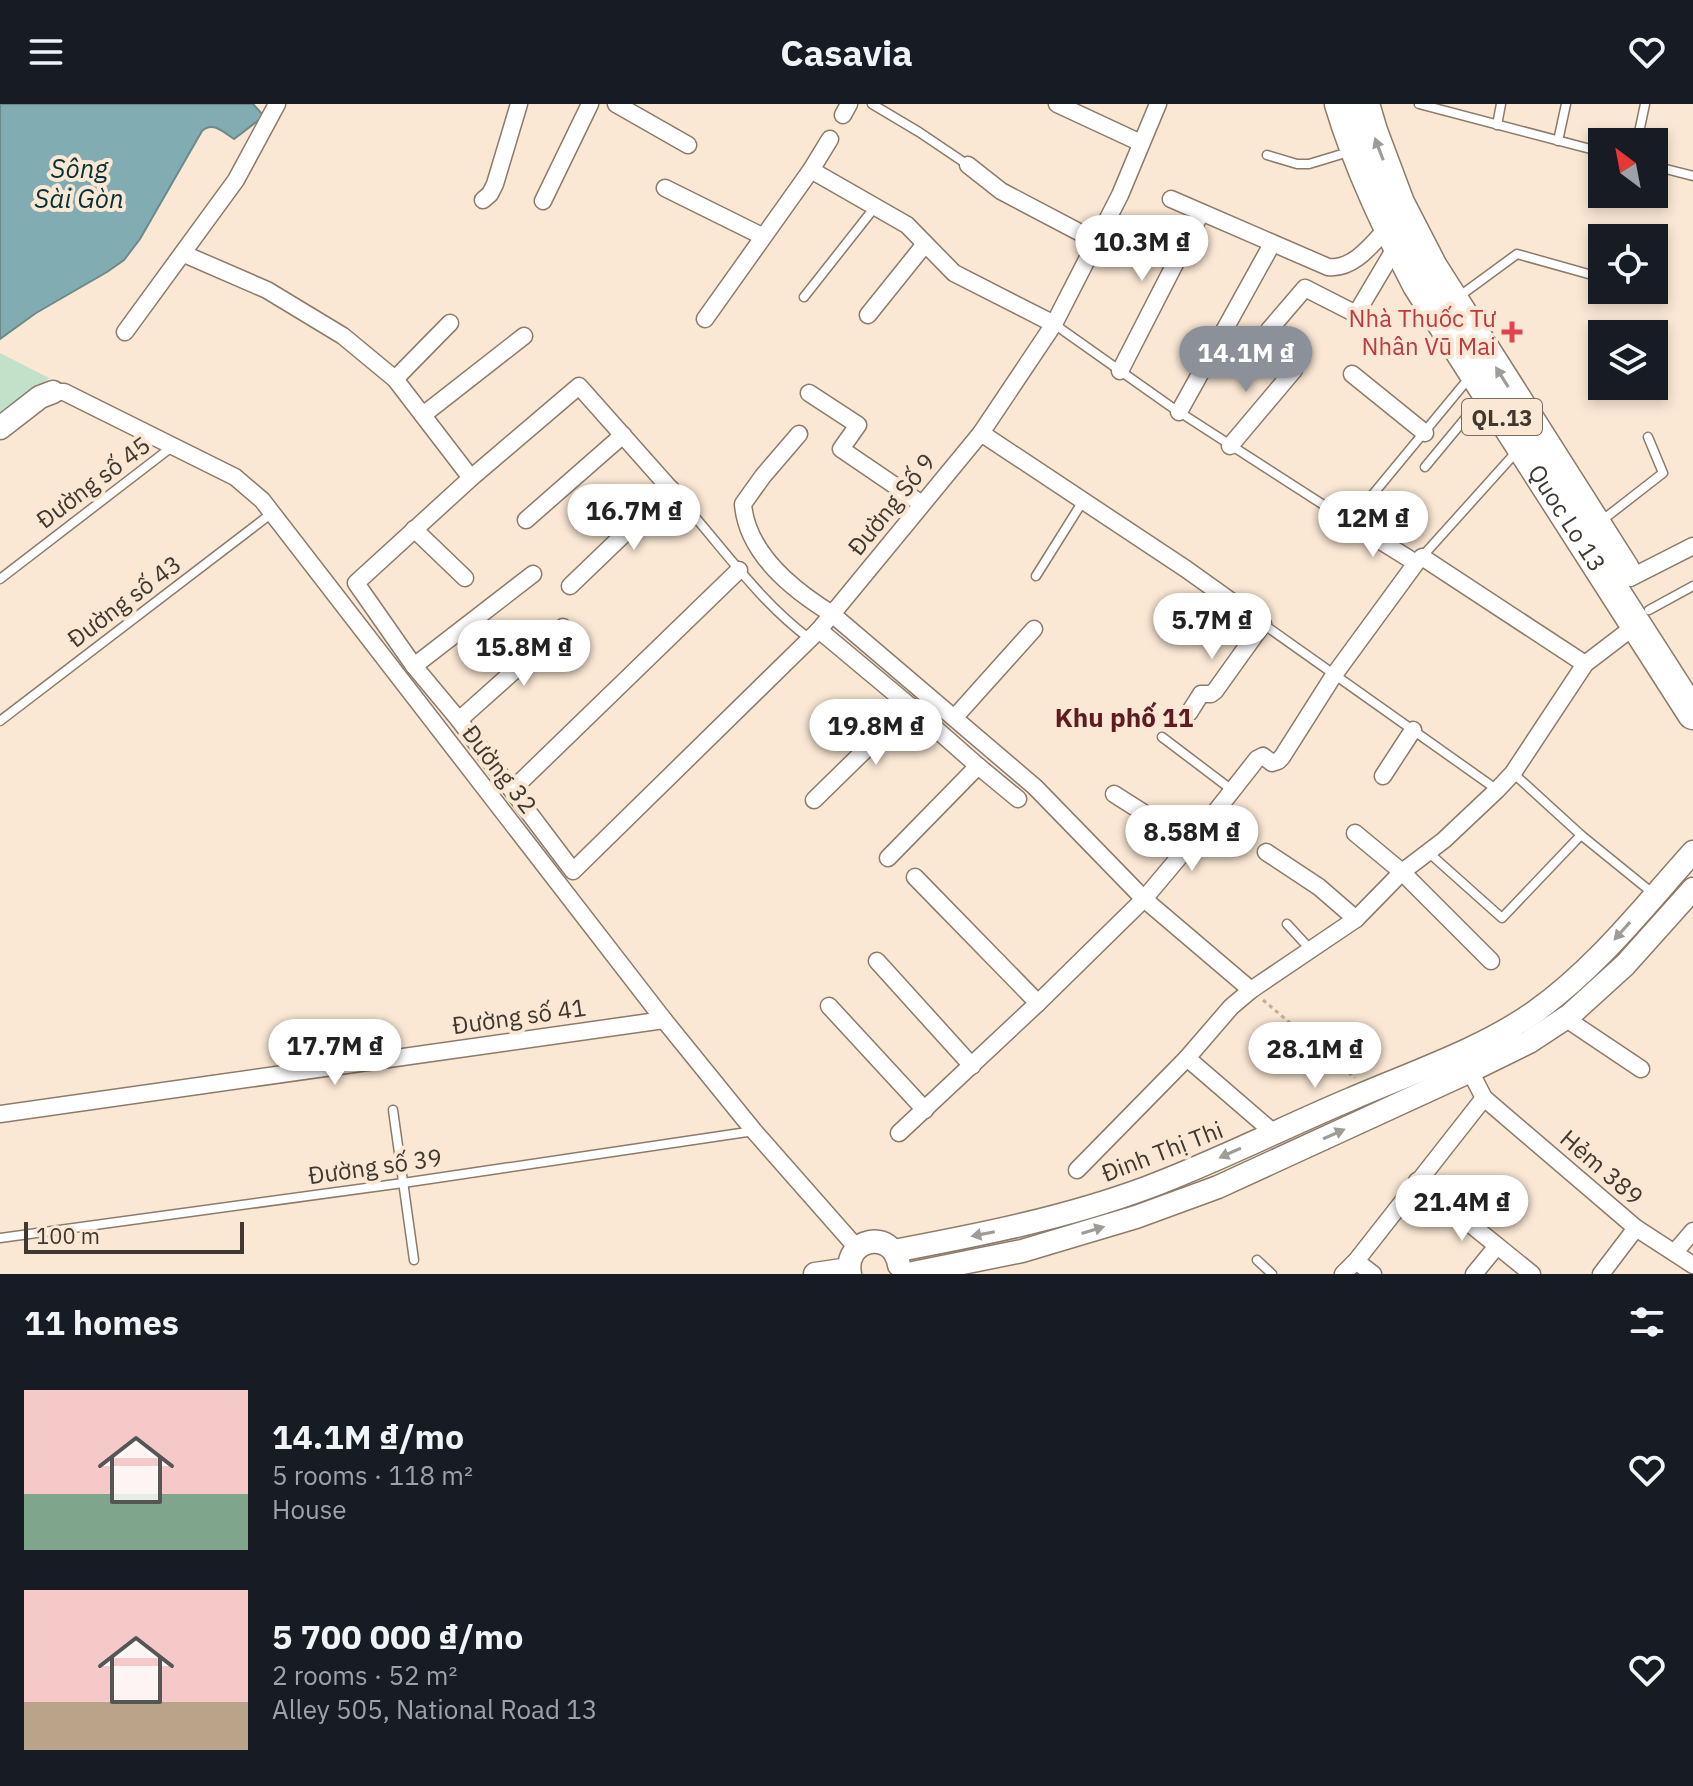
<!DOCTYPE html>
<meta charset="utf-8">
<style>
body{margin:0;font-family:"IBM Plex Sans",sans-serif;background:#242831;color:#f1f3f6;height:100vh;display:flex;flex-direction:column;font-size:30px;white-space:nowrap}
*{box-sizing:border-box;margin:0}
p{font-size:26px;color:#9ea1a6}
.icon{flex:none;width:44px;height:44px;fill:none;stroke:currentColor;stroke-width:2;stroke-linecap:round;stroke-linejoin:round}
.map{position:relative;height:1170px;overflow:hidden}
.side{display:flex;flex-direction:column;background:#171b24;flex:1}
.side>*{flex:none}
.needle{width:52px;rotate:328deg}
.buttons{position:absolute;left:1588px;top:24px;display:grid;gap:16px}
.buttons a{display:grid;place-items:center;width:80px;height:80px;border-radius:0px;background:#171b24;box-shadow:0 4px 12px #0003;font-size:40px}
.scale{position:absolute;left:24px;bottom:20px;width:220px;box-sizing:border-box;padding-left:8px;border:4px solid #3f3830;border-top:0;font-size:22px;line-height:28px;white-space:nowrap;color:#3f3830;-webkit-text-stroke:6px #fae7d4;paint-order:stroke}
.price{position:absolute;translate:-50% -68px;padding:0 18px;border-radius:28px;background:#fff;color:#222;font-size:26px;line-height:52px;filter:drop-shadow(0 2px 4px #0008)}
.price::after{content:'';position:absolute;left:50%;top:48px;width:24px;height:18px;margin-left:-12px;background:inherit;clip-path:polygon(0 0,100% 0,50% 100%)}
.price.selected{background:#8c9099;color:#fff}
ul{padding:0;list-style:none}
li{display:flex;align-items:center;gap:24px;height:200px;padding:0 24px}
li span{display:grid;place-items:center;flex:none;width:224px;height:160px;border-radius:0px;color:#555}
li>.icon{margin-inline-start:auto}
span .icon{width:96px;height:96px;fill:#fffc;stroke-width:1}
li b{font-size:34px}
h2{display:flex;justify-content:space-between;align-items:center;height:96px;padding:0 24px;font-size:34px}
header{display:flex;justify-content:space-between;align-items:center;height:104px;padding:0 24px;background:#171b24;font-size:36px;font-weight:700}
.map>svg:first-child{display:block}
.green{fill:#c1e1c9}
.water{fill:#81adb2;stroke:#6d8a8b;stroke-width:2}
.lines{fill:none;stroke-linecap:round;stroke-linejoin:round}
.lane-casing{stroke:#8c7b6a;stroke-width:11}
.street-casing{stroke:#8c7b6a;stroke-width:19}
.secondary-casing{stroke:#8c7b6a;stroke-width:25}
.highway-casing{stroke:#8c7b6a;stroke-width:33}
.path{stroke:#bcad9e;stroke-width:3;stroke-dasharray:4 4;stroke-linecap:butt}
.lane{stroke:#fff;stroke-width:8}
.street{stroke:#fff;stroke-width:16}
.secondary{stroke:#fff;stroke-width:22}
.highway{stroke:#fff;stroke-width:30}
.oneway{fill:#9f9c98}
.health-dot{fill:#e0444e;stroke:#fae7d4;stroke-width:3}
.labels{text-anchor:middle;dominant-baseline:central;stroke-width:8;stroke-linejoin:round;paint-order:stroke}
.shield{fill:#fae7d4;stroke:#776c61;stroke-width:2}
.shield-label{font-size:22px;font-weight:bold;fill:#3f3830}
.health-label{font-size:24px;fill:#be3a42;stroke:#fae7d4;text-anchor:end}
.street-label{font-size:24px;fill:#3f3830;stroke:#fae7d4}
.water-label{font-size:26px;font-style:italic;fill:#063338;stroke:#fae7d4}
.neighbourhood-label{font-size:26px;font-weight:bold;fill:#601b22;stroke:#fae7d4}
</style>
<header><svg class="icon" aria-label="menu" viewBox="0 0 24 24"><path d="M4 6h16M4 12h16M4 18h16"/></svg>Casavia<svg class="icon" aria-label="heart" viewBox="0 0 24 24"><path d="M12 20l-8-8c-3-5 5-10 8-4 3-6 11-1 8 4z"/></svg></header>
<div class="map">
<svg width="1693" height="1170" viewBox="0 0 1693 1170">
<rect width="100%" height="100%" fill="#fae7d4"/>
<!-- green -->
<polygon class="green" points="0,249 49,274 0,311"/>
<!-- water -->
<path class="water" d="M0 0H253L264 12 234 35C223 28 213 17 202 27L140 135 124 156 107 168 36 209 0 235Z"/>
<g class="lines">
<defs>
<g id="lane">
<polyline points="872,0 919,28 968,61"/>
<polyline points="1419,0 1602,48"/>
<polyline points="1497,21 1501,0"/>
<polyline points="1558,37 1566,0"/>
<polyline points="1637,38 1645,0"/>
<polyline points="1267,51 1297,60 1309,60 1352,47"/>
<polyline points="1654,62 1693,72"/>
<polyline points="804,193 875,103"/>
<polyline points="1457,194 1517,150 1592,171"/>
<polyline points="1054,220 1170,302 1350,418 1469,274"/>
<polyline points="1425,363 1483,293"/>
<path d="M682 398C724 445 759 497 810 535"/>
<polyline points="1600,418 1663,369 1648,333"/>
<polyline points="1420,455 1518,346"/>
<polyline points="1036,472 1083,397"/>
<polyline points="0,475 173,342"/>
<polyline points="1649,506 1693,482"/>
<polyline points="1263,520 1496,685"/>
<polyline points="0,617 272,409"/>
<polyline points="1162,633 1232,686"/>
<polyline points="1581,731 1655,791"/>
<polyline points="1428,748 1502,814 1581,731 1513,669"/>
<polyline points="1287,820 1310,845"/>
<polyline points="393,1006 414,1156"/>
<polyline points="0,1134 403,1079 754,1027"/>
<polyline points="1257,1156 1272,1170"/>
</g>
<g id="street">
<polyline points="616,0 688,41"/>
<polyline points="1057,0 1141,39"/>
<polyline points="843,11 849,0"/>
<polyline points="968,61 1001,87 1096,137"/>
<polyline points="811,66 907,121 954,169 1054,220"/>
<polyline points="665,84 762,132"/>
<path d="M1171 95 1328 163C1354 166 1373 139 1389 122"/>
<polyline points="483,96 490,90 495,80 519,0"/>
<polyline points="543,97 590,0"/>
<polyline points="184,150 267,186 343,232 395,275 471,374"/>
<polyline points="868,211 925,140"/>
<polyline points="705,215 811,66 830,35"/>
<polyline points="1269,226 1305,184 1356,210 1397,141"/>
<polyline points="125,228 236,76 277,0"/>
<polyline points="1120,267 1201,109"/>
<polyline points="1352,270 1425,329"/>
<polyline points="395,275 450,219"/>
<polyline points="53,288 64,288 235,373 262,396 664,916 754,1027 857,1144"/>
<polyline points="809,289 858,321 841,345 922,400"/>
<polyline points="1179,308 1272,140"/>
<polyline points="423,311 524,232"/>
<polyline points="981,329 1186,465 1263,520 1215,587 1211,590 1201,590 1189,609"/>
<path d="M799 330 763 372 743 400C747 450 793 486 832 510L1035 683 1144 795 1251 886"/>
<polyline points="1230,342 1294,266"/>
<polyline points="682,398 579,282 471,374 356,479 414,562 459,616 573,767 819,526 981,329 1054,220 1120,91 1158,0"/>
<polyline points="526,416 623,331"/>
<polyline points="414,425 465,474"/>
<polyline points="1422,453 1585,560"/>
<polyline points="1630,474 1693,442"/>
<polyline points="570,482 671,385"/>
<polyline points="819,526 910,602 978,662 888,754"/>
<polyline points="414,562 533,470"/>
<polyline points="955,613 1034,525"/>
<polyline points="459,616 563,523"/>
<polyline points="978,662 1018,695"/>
<polyline points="1383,672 1413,626"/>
<polyline points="512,686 739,466"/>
<polyline points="1114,690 1191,739"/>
<polyline points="814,696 910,602"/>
<polyline points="1355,729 1402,768 1491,857"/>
<polyline points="1266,748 1319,783 1356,815"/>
<polyline points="915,773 1038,899"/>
<polyline points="877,857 972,962"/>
<polyline points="829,902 925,1006"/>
<polyline points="1565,914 1641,965"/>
<polyline points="1187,954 1274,1029"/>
<polyline points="1484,994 1636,1124 1693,1161"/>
<polyline points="0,1010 664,916"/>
<polyline points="899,1029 1038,899 1144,795 1191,739 1257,655 1263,652 1272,659 1278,657 1282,653 1334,571 1416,459 1350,418"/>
<polyline points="1077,1066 1187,954 1231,903 1251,886 1356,815 1402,768 1444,736 1497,686 1513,669 1585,560 1636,521"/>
<polyline points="1417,1077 1532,1170"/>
<polyline points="1675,1148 1693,1127"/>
<polyline points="1356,1157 1373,1170"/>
<polyline points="1343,1170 1356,1157 1484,994 1470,967"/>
<polyline points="1474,1170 1497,1142"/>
<polyline points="1601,1170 1636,1124"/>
</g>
<g id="secondary">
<polyline points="0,324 40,293 53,288"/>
<path d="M894 1147C979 1131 1065 1114 1146 1084 1216 1058 1282 1024 1351 995 1411 969 1483 945 1536 907 1597 863 1643 804 1693 748"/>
<polyline points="815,1170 849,1165"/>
<path d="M850 1170C843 1134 893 1124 899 1161"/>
<polyline points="908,1170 1022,1147 1136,1113 1218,1083 1464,970 1529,938 1570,911 1625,861 1693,785"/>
</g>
<g id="highway">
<path id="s1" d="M1340 0C1359 63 1388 123 1418 181L1693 610"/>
<polyline points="1364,0 1372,27 1399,99 1432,163 1624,465"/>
</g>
</defs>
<!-- lane casing -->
<use href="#lane" class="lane-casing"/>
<!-- street casing -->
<use href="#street" class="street-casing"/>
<!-- secondary casing -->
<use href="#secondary" class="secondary-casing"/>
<!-- highway casing -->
<use href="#highway" class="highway-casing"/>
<!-- path -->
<polyline class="path" points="1263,896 1355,974"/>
<!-- lane -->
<use href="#lane" class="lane"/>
<!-- street -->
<use href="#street" class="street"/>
<!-- secondary -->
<use href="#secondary" class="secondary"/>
<!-- highway -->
<use href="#highway" class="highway"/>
</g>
<!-- one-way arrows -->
<defs><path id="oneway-solid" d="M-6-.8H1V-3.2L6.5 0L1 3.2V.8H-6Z" transform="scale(2)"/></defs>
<g class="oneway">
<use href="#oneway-solid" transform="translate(1379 45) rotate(-111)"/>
<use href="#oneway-solid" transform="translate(1502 273) rotate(-122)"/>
<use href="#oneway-solid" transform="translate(1622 827) rotate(132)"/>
<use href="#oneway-solid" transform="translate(1334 1030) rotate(-24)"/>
<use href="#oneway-solid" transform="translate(1230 1049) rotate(156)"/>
<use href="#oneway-solid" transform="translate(1093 1126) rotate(-17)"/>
<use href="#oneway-solid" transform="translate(983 1130) rotate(169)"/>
</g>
<!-- markers -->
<path class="health-dot" d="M1508 216h8v8h8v8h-8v8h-8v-8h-8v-8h8z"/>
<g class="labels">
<!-- shield labels -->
<rect class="shield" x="1462" y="295" width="80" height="36" rx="6"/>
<g class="shield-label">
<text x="1502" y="313">QL.13</text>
</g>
<!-- health labels -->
<g class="health-label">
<text x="1496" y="214">Nhà Thuốc Tư<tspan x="1496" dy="28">Nhân Vū Mai</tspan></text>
</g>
<!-- street labels -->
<g class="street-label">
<text transform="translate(93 378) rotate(-37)">Đường số 45</text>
<text transform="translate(891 400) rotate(-51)">Đường Số 9</text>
<text stroke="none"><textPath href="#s1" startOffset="474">Quoc Lo 13</textPath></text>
<text transform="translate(124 497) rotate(-37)">Đường số 43</text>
<text transform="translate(500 665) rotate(52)">Đường 32</text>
<text transform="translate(519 912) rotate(-8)">Đường số 41</text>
<text transform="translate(1162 1047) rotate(-21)">Đinh Thị Thi</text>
<text transform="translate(375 1062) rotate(-8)">Đường số 39</text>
<text transform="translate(1602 1063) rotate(41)">Hẻm 389</text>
</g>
<!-- water labels -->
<g class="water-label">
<text x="79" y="64">Sông<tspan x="79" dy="30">Sài Gòn</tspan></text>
</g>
<!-- neighbourhood labels -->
<g class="neighbourhood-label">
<text x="1124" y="613">Khu phố 11</text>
</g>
</g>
</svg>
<div class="buttons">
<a><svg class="needle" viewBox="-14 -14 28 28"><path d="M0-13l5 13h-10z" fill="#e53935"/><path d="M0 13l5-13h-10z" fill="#9ea1a6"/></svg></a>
<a><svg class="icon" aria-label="locate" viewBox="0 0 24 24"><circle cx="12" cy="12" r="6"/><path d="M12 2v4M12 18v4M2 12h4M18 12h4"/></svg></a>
<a><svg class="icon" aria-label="layers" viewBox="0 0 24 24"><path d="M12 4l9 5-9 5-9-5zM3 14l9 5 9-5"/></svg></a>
</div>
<div class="scale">100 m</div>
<b class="price" style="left:1142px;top:179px">10.3M ₫</b>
<b class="price selected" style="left:1246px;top:290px">14.1M ₫</b>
<b class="price" style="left:634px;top:448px">16.7M ₫</b>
<b class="price" style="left:1373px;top:455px">12M ₫</b>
<b class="price" style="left:1212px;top:557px">5.7M ₫</b>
<b class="price" style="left:524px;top:584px">15.8M ₫</b>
<b class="price" style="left:876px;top:663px">19.8M ₫</b>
<b class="price" style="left:1192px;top:769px">8.58M ₫</b>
<b class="price" style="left:335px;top:983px">17.7M ₫</b>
<b class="price" style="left:1315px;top:986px">28.1M ₫</b>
<b class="price" style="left:1462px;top:1139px">21.4M ₫</b>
</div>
<section class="side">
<h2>11 homes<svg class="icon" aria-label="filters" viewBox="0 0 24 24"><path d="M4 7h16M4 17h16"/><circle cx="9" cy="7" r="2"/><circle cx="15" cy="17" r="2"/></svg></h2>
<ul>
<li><span style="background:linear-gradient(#f6c9c9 65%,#7fa58c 0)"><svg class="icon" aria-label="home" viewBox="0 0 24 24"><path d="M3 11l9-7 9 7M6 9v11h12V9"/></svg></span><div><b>14.1M ₫/mo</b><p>5 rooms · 118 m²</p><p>House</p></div><svg class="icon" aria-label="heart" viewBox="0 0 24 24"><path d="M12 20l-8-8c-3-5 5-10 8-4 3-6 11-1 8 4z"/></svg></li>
<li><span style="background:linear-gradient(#f6c9c9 70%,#b9a48a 0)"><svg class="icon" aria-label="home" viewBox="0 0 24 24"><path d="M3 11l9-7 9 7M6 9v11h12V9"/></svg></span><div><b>5 700 000 ₫/mo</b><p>2 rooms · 52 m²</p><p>Alley 505, National Road 13</p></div><svg class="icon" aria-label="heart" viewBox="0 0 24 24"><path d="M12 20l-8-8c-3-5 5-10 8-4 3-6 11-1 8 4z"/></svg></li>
</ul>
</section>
